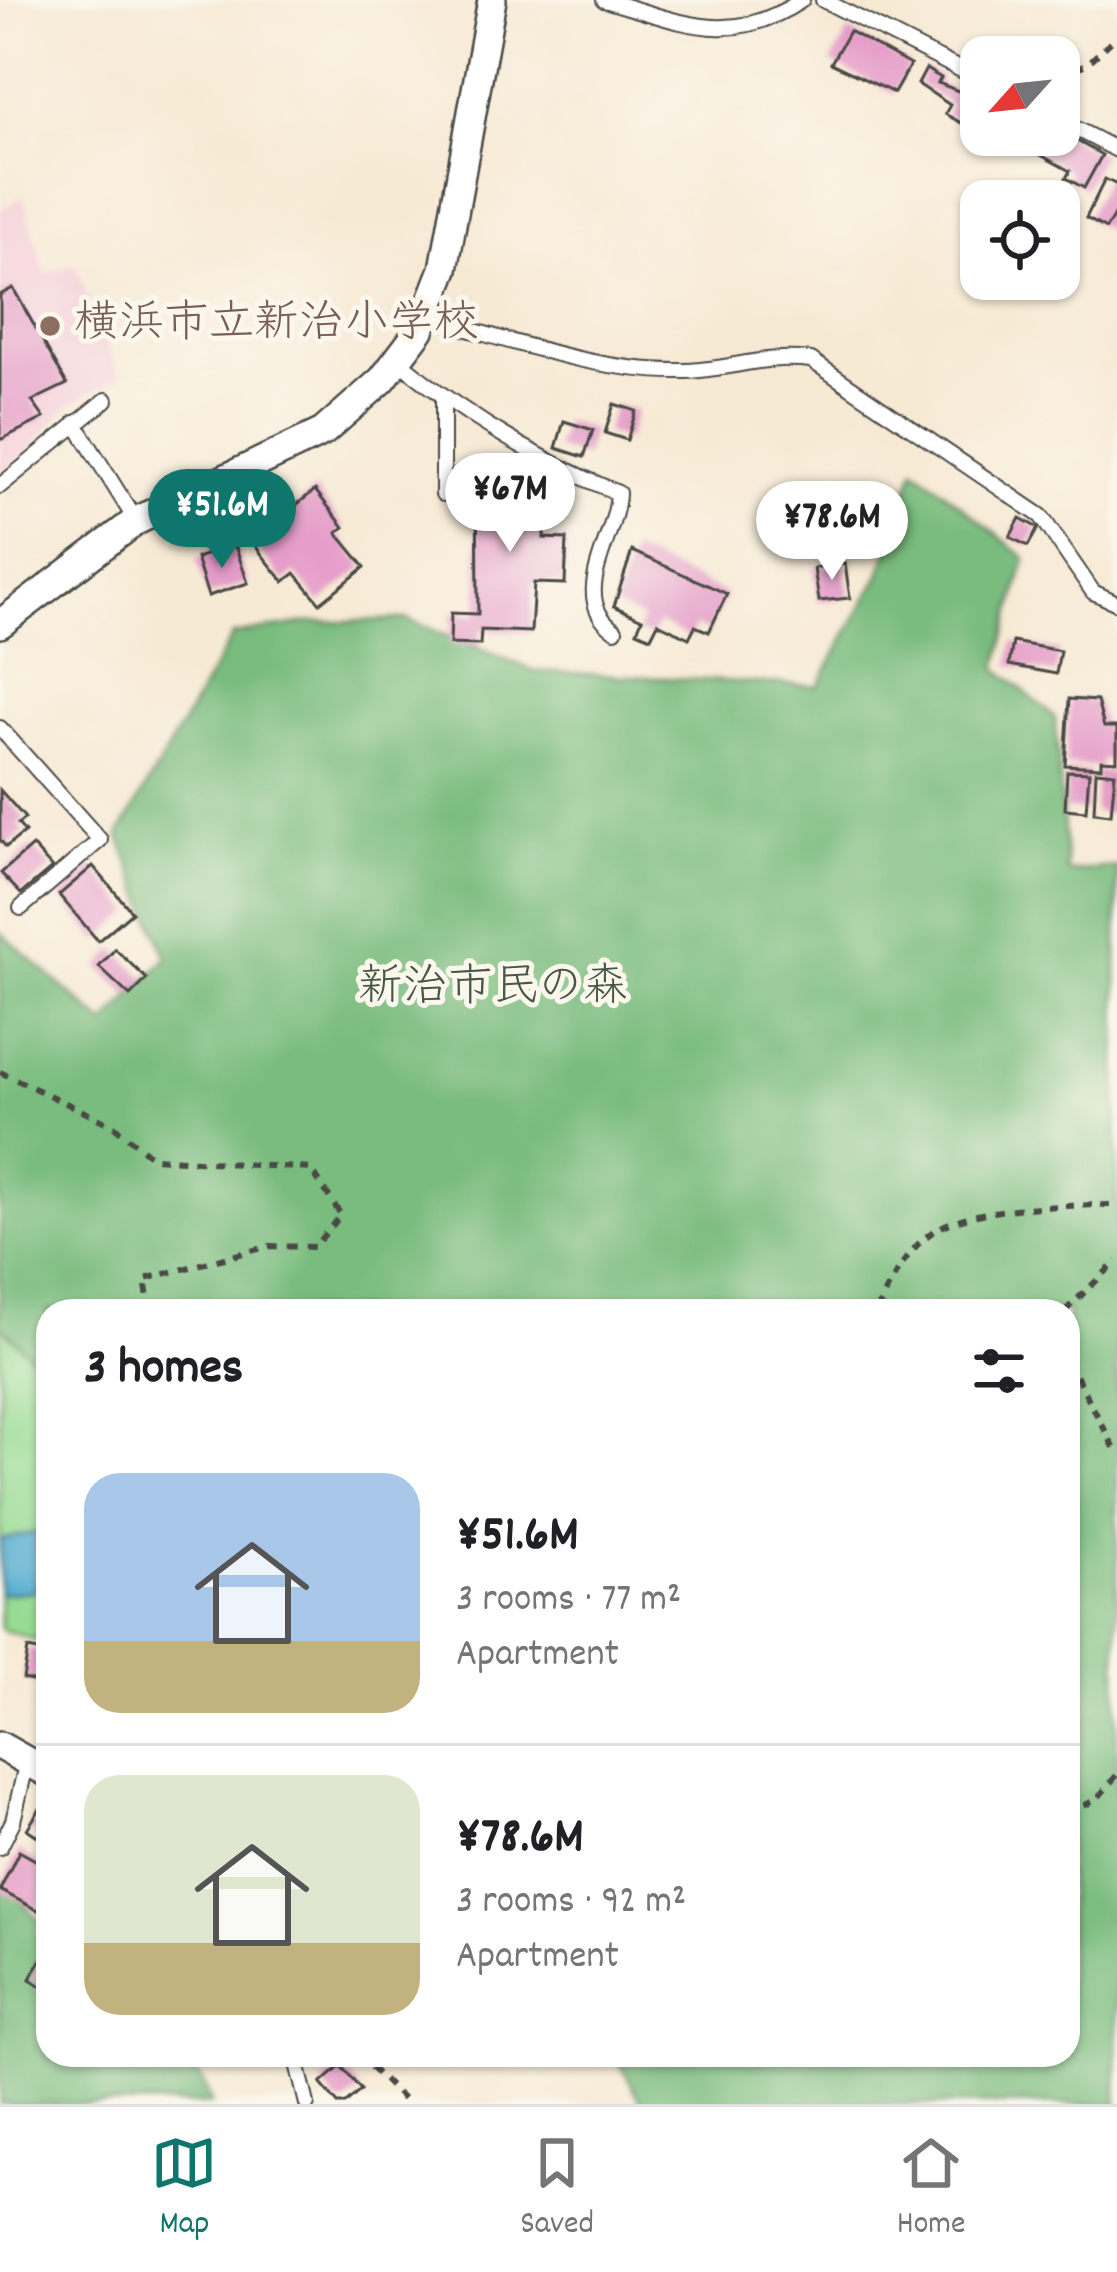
<!DOCTYPE html>
<meta charset="utf-8">
<style>
body{margin:0;font-family:Dekko,"Klee One",sans-serif;background:#f6f6f6;color:#202124;height:100vh;display:flex;flex-direction:column;font-size:45px;white-space:nowrap}
*{box-sizing:border-box;margin:0}
p{font-size:39px;color:#757577}
.icon{flex:none;width:66px;height:66px;fill:none;stroke:currentColor;stroke-width:2;stroke-linecap:round;stroke-linejoin:round}
.map{position:relative;flex:1;overflow:hidden}
.drawer{position:absolute;left:36px;top:1299px;width:1044px;height:768px;display:flex;flex-direction:column;background:#fff;border-radius:36px;box-shadow:0 3px 9px #0004}
.drawer>*{flex:none}
.needle{width:78px;rotate:243deg}
.fabs{position:absolute;left:960px;top:36px;display:grid;gap:24px}
.fabs a{display:grid;place-items:center;width:120px;height:120px;border-radius:24px;background:#fff;box-shadow:0 3px 9px #0004;font-size:60px}
.price{position:absolute;translate:-50% -102px;padding:0 27px;border-radius:42px;background:#fff;color:#222;font-size:39px;line-height:78px;filter:drop-shadow(0 3px 6px #0008)}
.price::after{content:'';position:absolute;left:50%;top:72px;width:36px;height:27px;margin-left:-18px;background:inherit;clip-path:polygon(0 0,100% 0,50% 100%)}
.price.selected{background:#0f766e;color:#fff}
ul{padding:0;list-style:none}
li{display:flex;align-items:center;gap:36px;height:300px;padding:0 48px}
li+li{border-top:3px solid #e0e0e0}
li span{display:grid;place-items:center;flex:none;width:336px;height:240px;border-radius:36px;color:#555}
li>.icon{margin-inline-start:auto}
span .icon{width:144px;height:144px;fill:#fffc;stroke-width:1}
li b{font-size:51px}
h2{display:flex;justify-content:space-between;align-items:center;height:144px;padding:0 48px;font-size:51px}
.tab-bar{display:flex;justify-content:space-around;align-items:center;height:168px;border-top:3px solid #e0e0e0;background:#fff;font-size:33px;color:#757577}
.tab-bar a{display:grid;justify-items:center;gap:6px}
.tab-bar .selected{color:#0f766e}
.map>svg:first-child{display:block}
.built{fill:#f5cfda}
.green{fill:#97dc94;stroke:#618460;stroke-width:3}
.forest{fill:#79bc7e;stroke:#527454;stroke-width:3}
.water{fill:#54add1;stroke:#406c7e;stroke-width:3}
.building{fill:#e59dc9}
.lines{fill:none;stroke-linecap:round;stroke-linejoin:round}
.lane-casing{stroke:#4a4844;stroke-width:18}
.street-casing{stroke:#4a4844;stroke-width:32}
.path{stroke:#4a4844;stroke-width:6;stroke-dasharray:9 9;stroke-linecap:butt}
.lane{stroke:#fff;stroke-width:14}
.street{stroke:#fff;stroke-width:27}
.education-dot{fill:#8d6e63;stroke:#fbf7ec;stroke-width:4.5}
.labels{text-anchor:middle;dominant-baseline:central;stroke-width:10;stroke-linejoin:round;paint-order:stroke}
.education-label{font-size:45px;fill:#785e54;stroke:#fbf7ec;text-anchor:start}
.park-label{font-size:45px;fill:#465745;stroke:#fbf7ec}
</style>
<div class="map">
<svg width="1117" height="2104" viewBox="0 0 1117 2104">
<rect width="100%" height="100%" fill="#fbf7ec"/>
<filter id="ink" filterUnits="userSpaceOnUse"><feTurbulence type="fractalNoise" baseFrequency=".00833" numOctaves="2"/><feDisplacementMap in="SourceGraphic" scale="24" xChannelSelector="R" yChannelSelector="G"/><feConvolveMatrix kernelMatrix="1 2 1 2 8 2 1 2 1" color-interpolation-filters="sRGB"/></filter>
<filter id="wash" filterUnits="userSpaceOnUse"><feTurbulence type="fractalNoise" baseFrequency=".004" numOctaves="4" result="noise"/><feDisplacementMap in="SourceGraphic" scale="48" xChannelSelector="R" yChannelSelector="G"/><feGaussianBlur stdDeviation="2.7" result="paint"/><feColorMatrix in="noise" values="0 0 0 0 0 0 0 0 0 0 0 0 0 0 0 0 0 1.4 0 .05"/><feComposite in="paint" operator="in"/></filter>
<g filter="url(#wash)">
<rect width="100%" height="100%" fill="#f7ead5"/>
<!-- built -->
<polygon class="built" points="23,196 45,273 75,265 120,378 72,402 27,453 0,473 0,210"/>
<!-- green -->
<polygon class="green" points="0,1313 48,1373 48,1644 0,1629"/>
<!-- forest -->
<g class="forest">
<polygon points="915,468 1026,558 997,668 1055,718 1067,872 1117,867 1117,2104 643,2104 615,2055 1068,2055 1068,1311 48,1311 48,1372 0,1325 0,932 105,1024 167,958 119,835 233,635 305,623 406,619 535,671 818,686 880,575"/>
<polygon points="0,1881 48,1928 48,2055 177,2055 202,2079 211,2104 0,2104"/>
</g>
<!-- water -->
<polygon class="water" points="48,1530 48,1590 0,1594 0,1540"/>
<g id="blocks">
<!-- building -->
<g class="building">
<polygon points="849,31 910,65 894,93 831,63"/>
<polygon points="926,69 941,78 938,83 979,99 965,125 945,114 950,105 918,84"/>
<polygon points="1059,131 1102,155 1084,188 1066,178 1070,171 1039,154 1041,149 1025,140"/>
<polygon points="1105,179 1117,185 1117,210 1106,229 1086,218"/>
<polygon points="13,288 67,384 32,401 44,418 0,440 0,295"/>
<polygon points="614,404 636,411 627,440 605,433"/>
<polygon points="564,421 593,430 584,457 556,448"/>
<polygon points="477,468 536,470 535,496 553,497 552,512 545,512 544,538 567,539 565,584 534,583 531,632 481,630 480,645 450,644 451,613 478,614"/>
<polygon points="277,484 288,506 257,521 246,500"/>
<polygon points="315,490 344,527 337,533 365,567 320,603 295,573 284,582 251,541"/>
<polygon points="1020,518 1038,528 1028,546 1010,537"/>
<polygon points="235,545 248,583 208,596 196,558"/>
<polygon points="632,551 727,594 709,632 695,626 689,638 658,623 651,637 637,631 642,619 614,606"/>
<polygon points="845,564 850,598 819,601 814,568"/>
<polygon points="1013,642 1060,651 1056,674 1009,665"/>
<polygon points="1069,699 1097,701 1104,727 1117,727 1117,761 1101,760 1101,767 1065,765"/>
<polygon points="1067,771 1089,772 1086,811 1065,809"/>
<polygon points="1096,771 1115,773 1111,814 1094,812"/>
<polygon points="0,790 25,818 18,824 25,832 6,847 0,840"/>
<polygon points="32,846 52,868 21,894 1,873"/>
<polygon points="93,866 132,912 98,941 59,895"/>
<polygon points="115,949 147,979 130,996 99,967"/>
<polygon points="28,1649 48,1653 48,1685 23,1679"/>
<polygon points="45,1801 48,1803 48,1843 27,1829"/>
<polygon points="19,1851 48,1867 48,1890 37,1910 0,1890"/>
<polygon points="48,1947 48,1990 30,1979"/>
<polygon points="341,2066 361,2090 345,2104 338,2104 321,2084"/>
</g>
</g>
</g>
<g filter="url(#ink)">
<use href="#blocks" fill-opacity="0" stroke="#4a4844" stroke-width="3"/>
<g class="lines">
<defs>
<g id="lane">
<path d="M604 0C681 21 729 49 802 0"/>
<polyline points="823,0 981,80"/>
<polyline points="1059,120 1117,150"/>
<path d="M425 317C508 339 594 372 681 371 727 371 762 354 811 360L1041 516 1093 592 1117 603"/>
<path d="M397 360C466 417 536 459 618 493 617 537 566 598 615 630"/>
<polyline points="443,398 443,494"/>
<polyline points="75,423 136,521"/>
<polyline points="0,486 106,400"/>
<polyline points="0,728 100,840 21,908"/>
<polyline points="0,1847 13,1821 27,1761"/>
<polyline points="295,2055 307,2104"/>
</g>
<g id="street">
<polyline points="0,624 136,521 323,432 382,380 420,330 444,269 492,0"/>
<polyline points="0,1746 48,1773"/>
</g>
</defs>
<!-- lane casing -->
<use href="#lane" class="lane-casing"/>
<!-- street casing -->
<use href="#street" class="street-casing"/>
<!-- path -->
<g class="path">
<polyline points="1059,76 1088,63 1117,36"/>
<polyline points="0,1072 114,1126 153,1158 311,1169 341,1215 314,1247 270,1246 145,1279 149,1305 162,1311"/>
<path d="M877 1311C890 1283 905 1252 931 1233 972 1204 1067 1206 1117 1205"/>
<polyline points="1065,1311 1117,1261"/>
<polyline points="1068,1360 1117,1453"/>
<polyline points="1068,1814 1097,1799 1117,1775"/>
<polyline points="358,2055 408,2104"/>
</g>
<!-- lane -->
<use href="#lane" class="lane"/>
<!-- street -->
<use href="#street" class="street"/>
</g>
</g>
<!-- markers -->
<circle class="education-dot" cx="50" cy="326" r="12"/>
<g class="labels">
<!-- education labels -->
<g class="education-label">
<text x="74" y="326">横浜市立新治小学校</text>
</g>
<!-- park labels -->
<g class="park-label">
<text x="493" y="990">新治市民の森</text>
</g>
</g>
</svg>
<div class="fabs">
<a><svg class="needle" viewBox="-14 -14 28 28"><path d="M0-13l5 13h-10z" fill="#e53935"/><path d="M0 13l5-13h-10z" fill="#757577"/></svg></a>
<a><svg class="icon" aria-label="locate" viewBox="0 0 24 24"><circle cx="12" cy="12" r="6"/><path d="M12 2v4M12 18v4M2 12h4M18 12h4"/></svg></a>
</div>
<b class="price" style="left:510px;top:555px">¥67M</b>
<b class="price selected" style="left:222px;top:571px">¥51.6M</b>
<b class="price" style="left:832px;top:583px">¥78.6M</b>
<section class="drawer">
<h2>3 homes<svg class="icon" aria-label="filters" viewBox="0 0 24 24"><path d="M4 7h16M4 17h16"/><circle cx="9" cy="7" r="2"/><circle cx="15" cy="17" r="2"/></svg></h2>
<ul>
<li><span style="background:linear-gradient(#a9c7e8 70%,#c2b280 0)"><svg class="icon" aria-label="home" viewBox="0 0 24 24"><path d="M3 11l9-7 9 7M6 9v11h12V9"/></svg></span><div><b>¥51.6M</b><p>3 rooms · 77 m²</p><p>Apartment</p></div></li>
<li><span style="background:linear-gradient(#dfe7d0 70%,#c2b280 0)"><svg class="icon" aria-label="home" viewBox="0 0 24 24"><path d="M3 11l9-7 9 7M6 9v11h12V9"/></svg></span><div><b>¥78.6M</b><p>3 rooms · 92 m²</p><p>Apartment</p></div></li>
</ul>
</section>
</div>
<nav class="tab-bar">
<a class="selected"><svg class="icon" aria-label="map" viewBox="0 0 24 24"><path d="M3 6l6-2 6 2 6-2v14l-6 2-6-2-6 2zM9 4v14M15 6v14"/></svg>Map</a>
<a><svg class="icon" aria-label="saved" viewBox="0 0 24 24"><path d="M7 4h10v16l-5-4-5 4z"/></svg>Saved</a>
<a><svg class="icon" aria-label="home" viewBox="0 0 24 24"><path d="M3 11l9-7 9 7M6 9v11h12V9"/></svg>Home</a>
</nav>
